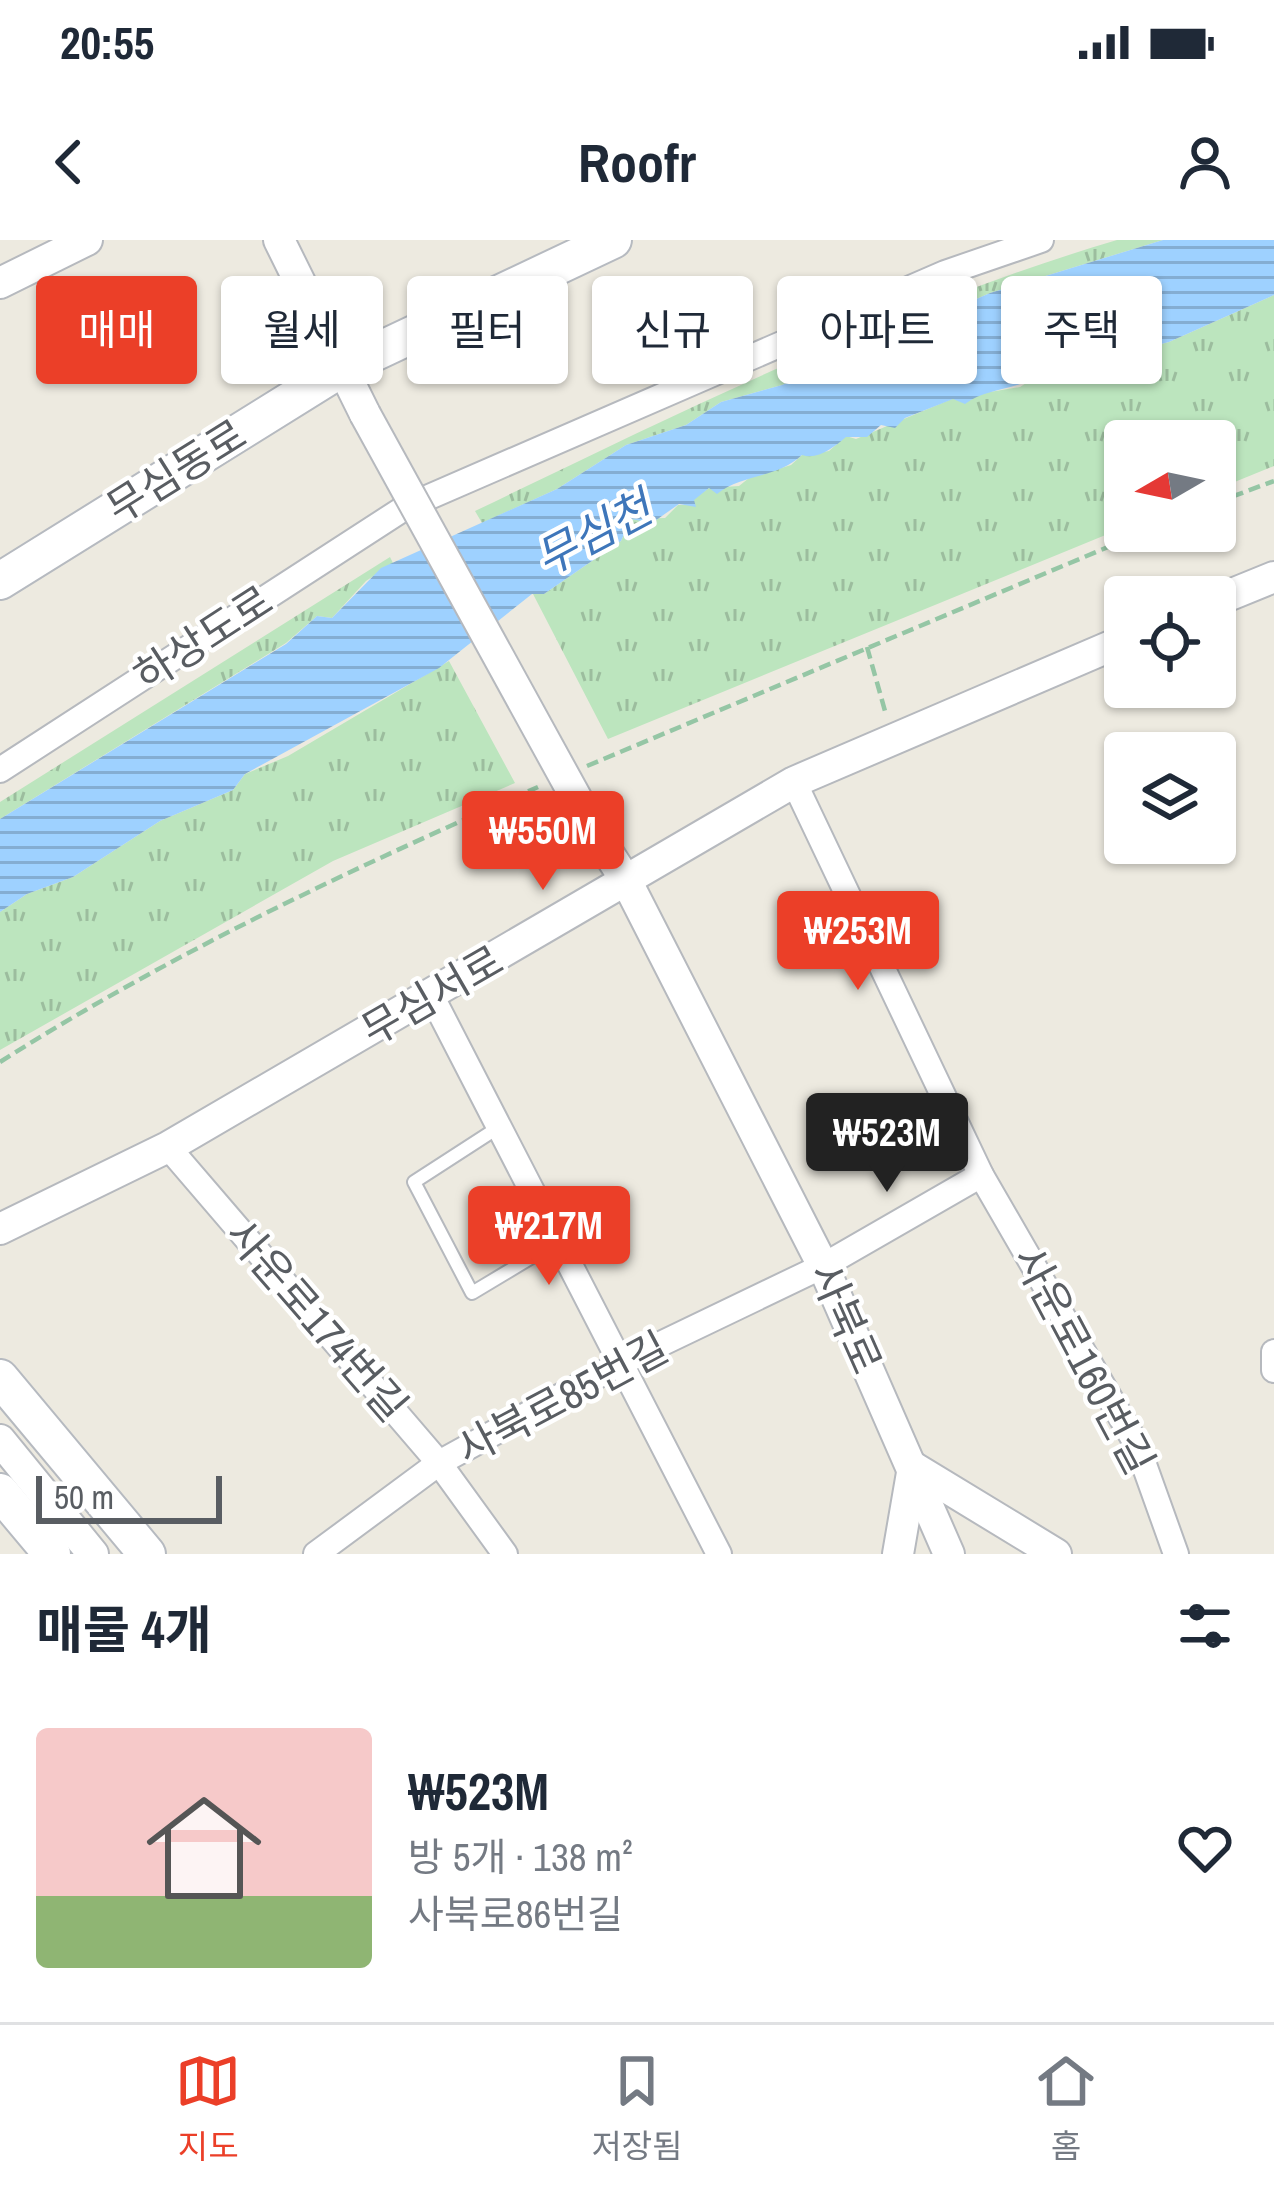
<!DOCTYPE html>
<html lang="ko">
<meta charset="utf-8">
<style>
body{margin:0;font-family:"Archivo Narrow","Noto Sans KR",sans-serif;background:#f2f2f3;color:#1f2937;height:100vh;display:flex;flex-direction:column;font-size:45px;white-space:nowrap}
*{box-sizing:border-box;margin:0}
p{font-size:39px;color:#747a83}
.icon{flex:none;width:66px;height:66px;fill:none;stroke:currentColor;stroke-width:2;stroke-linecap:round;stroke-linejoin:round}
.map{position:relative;height:1314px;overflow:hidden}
.details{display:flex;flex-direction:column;background:#fff;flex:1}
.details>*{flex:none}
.banner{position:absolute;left:36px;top:36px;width:1203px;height:108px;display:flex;gap:24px}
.needle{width:78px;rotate:261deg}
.controls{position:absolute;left:1104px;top:180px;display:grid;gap:24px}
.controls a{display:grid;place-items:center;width:132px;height:132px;border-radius:12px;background:#fff;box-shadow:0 3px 9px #0004;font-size:60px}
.scale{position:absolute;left:36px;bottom:30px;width:186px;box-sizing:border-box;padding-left:12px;border:6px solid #595d62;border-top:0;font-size:33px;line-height:42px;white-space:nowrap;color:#595d62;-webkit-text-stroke:9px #fff;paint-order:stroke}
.price{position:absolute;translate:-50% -102px;padding:0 27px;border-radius:12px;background:#eb3f28;color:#fff;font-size:39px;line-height:78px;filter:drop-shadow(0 3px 6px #0008)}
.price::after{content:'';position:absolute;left:50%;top:72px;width:36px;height:27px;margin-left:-18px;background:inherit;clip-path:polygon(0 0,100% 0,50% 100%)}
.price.selected{background:#222;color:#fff}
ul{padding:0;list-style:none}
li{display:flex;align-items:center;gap:36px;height:300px;padding:0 36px}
li span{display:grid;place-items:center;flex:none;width:336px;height:240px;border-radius:12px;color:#555}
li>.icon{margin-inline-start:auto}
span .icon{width:144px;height:144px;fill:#fffc;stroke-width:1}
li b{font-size:51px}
h2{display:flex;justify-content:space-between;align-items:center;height:144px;padding:0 36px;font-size:51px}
.chip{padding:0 42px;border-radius:12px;background:#fff;box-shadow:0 3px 9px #0004;font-size:42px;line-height:108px}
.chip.selected{background:#eb3f28;color:#fff}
.status{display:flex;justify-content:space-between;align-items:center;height:84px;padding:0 60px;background:#fff;direction:ltr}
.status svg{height:33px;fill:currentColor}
header{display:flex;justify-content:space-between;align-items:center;height:156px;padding:0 36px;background:#fff;font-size:54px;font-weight:800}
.tabs{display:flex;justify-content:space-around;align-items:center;height:168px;border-top:3px solid #e0e1e3;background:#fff;font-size:33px;color:#747a83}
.tabs a{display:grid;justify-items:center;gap:6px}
.tabs .selected{color:#eb3f28}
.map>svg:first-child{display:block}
.grass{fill:url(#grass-tufts)}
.water{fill:url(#water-rules)}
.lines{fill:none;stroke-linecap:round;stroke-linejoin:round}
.service-casing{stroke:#b6b9be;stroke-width:16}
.minor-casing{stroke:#b6b9be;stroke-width:28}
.tertiary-casing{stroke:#b6b9be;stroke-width:34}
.secondary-casing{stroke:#b6bac0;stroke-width:40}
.path{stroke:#95c6a5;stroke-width:4.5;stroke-dasharray:12 6;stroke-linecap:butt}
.service{stroke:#fff;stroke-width:12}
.minor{stroke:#fff;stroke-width:24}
.tertiary{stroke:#fff;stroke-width:30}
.secondary{stroke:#fff;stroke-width:36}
.tertiary-bridge-casing{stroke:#b6b9be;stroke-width:34;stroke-linecap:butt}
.tertiary-bridge{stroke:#fff;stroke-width:30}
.labels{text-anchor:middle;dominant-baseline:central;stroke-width:9;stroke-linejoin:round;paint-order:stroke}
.street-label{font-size:42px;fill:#595d62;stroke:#fff}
.water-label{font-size:45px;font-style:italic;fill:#3e76ba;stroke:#fff}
</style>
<div class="status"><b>20:55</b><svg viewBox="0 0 49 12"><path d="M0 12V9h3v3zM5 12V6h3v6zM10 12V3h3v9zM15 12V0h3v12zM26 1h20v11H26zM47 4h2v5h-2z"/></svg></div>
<header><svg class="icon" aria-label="back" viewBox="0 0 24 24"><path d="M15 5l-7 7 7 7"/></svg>Roofr<svg class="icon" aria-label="person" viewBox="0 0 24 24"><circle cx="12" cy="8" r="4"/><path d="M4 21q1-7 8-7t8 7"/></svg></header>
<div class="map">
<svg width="1274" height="1314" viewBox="0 0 1274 1314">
<defs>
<pattern id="grass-tufts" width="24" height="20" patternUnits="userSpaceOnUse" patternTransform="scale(3)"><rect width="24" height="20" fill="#bce5be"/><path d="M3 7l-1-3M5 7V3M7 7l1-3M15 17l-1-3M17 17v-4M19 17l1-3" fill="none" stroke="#9cbd9e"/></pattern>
<pattern id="water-rules" width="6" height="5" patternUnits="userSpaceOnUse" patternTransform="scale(3)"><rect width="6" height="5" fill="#9ed1ff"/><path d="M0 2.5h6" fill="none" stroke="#84add2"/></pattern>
</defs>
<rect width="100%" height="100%" fill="#edeae0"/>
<!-- grass -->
<g class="grass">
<path d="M1117 0H1163L990 53 782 145 721 162 686 185 626 205 557 249 482 283 475 271C685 170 892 67 1117 0Z"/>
<polygon points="1274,55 1274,226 1215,250 1215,201 1125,201 1125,287 608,499 533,354 544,354 621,301 631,279 665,278 678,265 695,265 693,259 709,248 739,246 749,238 791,225 802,215 829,211 846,196 856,199 954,158 1020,147 1037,136 1169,102"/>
<polygon points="390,317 393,323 366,341 332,378 317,376 286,403 0,579 0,562"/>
<polygon points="449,421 515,543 333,621 0,810 0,672 27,654 73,637 160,581 233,550 245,534 288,516"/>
</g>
<!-- water -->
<path class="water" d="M1163 0H1274V55L1169 102 1037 136C1014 151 986 148 965 164L953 159 905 178 895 188 881 185 867 197H846C833 208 818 220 802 215 776 239 741 234 717 254L709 248 694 260 696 267 679 264 652 283 631 279 621 301 544 354H532L439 428 245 534 233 550 160 581 73 637 27 654 0 672V579L286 404 317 376 332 378 381 328 557 249 626 205 686 185 721 162 782 145 990 53Z"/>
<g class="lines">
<defs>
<polyline id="service" points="499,887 414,942 472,1053 557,1002"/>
<g id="minor">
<polyline points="0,530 406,267 945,33 1041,0"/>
<polyline points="794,542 981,935 1137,1205 1176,1314"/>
<polyline points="431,755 719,1314"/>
<polyline points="168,907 439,1223 505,1314"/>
<polyline points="1274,1112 1274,1130"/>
<polyline points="316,1314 439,1223 621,1123 823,1026 981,935"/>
</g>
<g id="tertiary">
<polyline points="279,0 365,174"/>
<polyline points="0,43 87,0"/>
<polyline points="1215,361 1274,337"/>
<polyline points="596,594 627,642 823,1026 949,1314"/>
<polyline points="0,989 168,907 794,542 1125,400"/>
<polyline points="0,1200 93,1314"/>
<polyline points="898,1314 913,1227 1056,1314"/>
</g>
<g id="secondary">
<polyline points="0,341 344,127 613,0"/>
<polyline points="0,1138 147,1314"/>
<polyline points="0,1252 52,1314"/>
</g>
</defs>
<!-- service casing -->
<use href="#service" class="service-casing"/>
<!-- minor casing -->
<use href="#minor" class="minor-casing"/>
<!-- tertiary casing -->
<use href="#tertiary" class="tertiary-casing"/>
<!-- secondary casing -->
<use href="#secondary" class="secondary-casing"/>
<!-- path -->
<g class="path">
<polyline points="1215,263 1274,241"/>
<polyline points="867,407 885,471"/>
<polyline points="587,526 1146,291"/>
<path d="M0 822C170 714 353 628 538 547"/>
</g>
<!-- service -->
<use href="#service" class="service"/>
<!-- minor -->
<use href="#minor" class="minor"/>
<!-- tertiary -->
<use href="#tertiary" class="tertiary"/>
<!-- secondary -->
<use href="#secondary" class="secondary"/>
<defs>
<polyline id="tertiary-bridge" points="365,174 596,594"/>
</defs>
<!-- tertiary-bridge casing -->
<use href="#tertiary-bridge" class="tertiary-bridge-casing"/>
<!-- tertiary-bridge -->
<use href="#tertiary-bridge" class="tertiary-bridge"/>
</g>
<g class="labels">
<!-- street labels -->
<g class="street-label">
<text transform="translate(176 231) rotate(-32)">무심동로</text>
<text transform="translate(203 398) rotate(-33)">하상도로</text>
<text transform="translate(432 755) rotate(-30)">무심서로</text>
<text transform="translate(846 1078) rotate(66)">사북로</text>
<text transform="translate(317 1080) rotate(49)">사운로174번길</text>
<text transform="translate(1084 1120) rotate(62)">사운로160번길</text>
<text transform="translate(562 1158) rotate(-28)">사북로85번길</text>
</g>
<!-- water labels -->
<g class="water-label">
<text transform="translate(593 293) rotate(-28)">무심천</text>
</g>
</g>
</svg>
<div class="controls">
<a><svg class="needle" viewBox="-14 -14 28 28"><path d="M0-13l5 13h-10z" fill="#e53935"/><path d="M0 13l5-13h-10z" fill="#747a83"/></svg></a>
<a><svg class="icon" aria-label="locate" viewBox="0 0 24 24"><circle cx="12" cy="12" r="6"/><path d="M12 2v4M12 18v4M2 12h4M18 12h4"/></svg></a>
<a><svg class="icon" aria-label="layers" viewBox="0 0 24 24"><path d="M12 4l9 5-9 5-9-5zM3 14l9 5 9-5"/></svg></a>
</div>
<div class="scale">50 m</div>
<b class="price" style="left:543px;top:653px">₩550M</b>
<b class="price" style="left:858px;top:753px">₩253M</b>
<b class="price selected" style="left:887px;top:955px">₩523M</b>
<b class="price" style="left:549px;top:1048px">₩217M</b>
<div class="banner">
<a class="chip selected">매매</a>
<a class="chip">월세</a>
<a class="chip">필터</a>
<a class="chip">신규</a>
<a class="chip">아파트</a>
<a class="chip">주택</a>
</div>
</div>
<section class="details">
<h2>매물 4개<svg class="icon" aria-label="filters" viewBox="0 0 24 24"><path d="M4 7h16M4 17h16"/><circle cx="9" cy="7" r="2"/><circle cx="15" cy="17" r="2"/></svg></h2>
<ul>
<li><span style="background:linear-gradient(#f6c9c9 70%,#8fb573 0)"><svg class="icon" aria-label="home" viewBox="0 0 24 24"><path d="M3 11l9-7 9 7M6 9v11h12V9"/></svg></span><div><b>₩523M</b><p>방 5개 · 138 m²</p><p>사북로86번길</p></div><svg class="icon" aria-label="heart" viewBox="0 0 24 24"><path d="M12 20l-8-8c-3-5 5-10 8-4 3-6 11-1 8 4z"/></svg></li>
</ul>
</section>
<nav class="tabs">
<a class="selected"><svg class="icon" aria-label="map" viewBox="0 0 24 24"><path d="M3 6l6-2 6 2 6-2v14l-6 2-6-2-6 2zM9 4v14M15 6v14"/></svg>지도</a>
<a><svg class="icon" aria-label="saved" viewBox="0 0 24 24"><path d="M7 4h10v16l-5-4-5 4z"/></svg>저장됨</a>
<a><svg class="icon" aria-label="home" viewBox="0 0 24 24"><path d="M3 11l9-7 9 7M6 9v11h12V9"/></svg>홈</a>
</nav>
